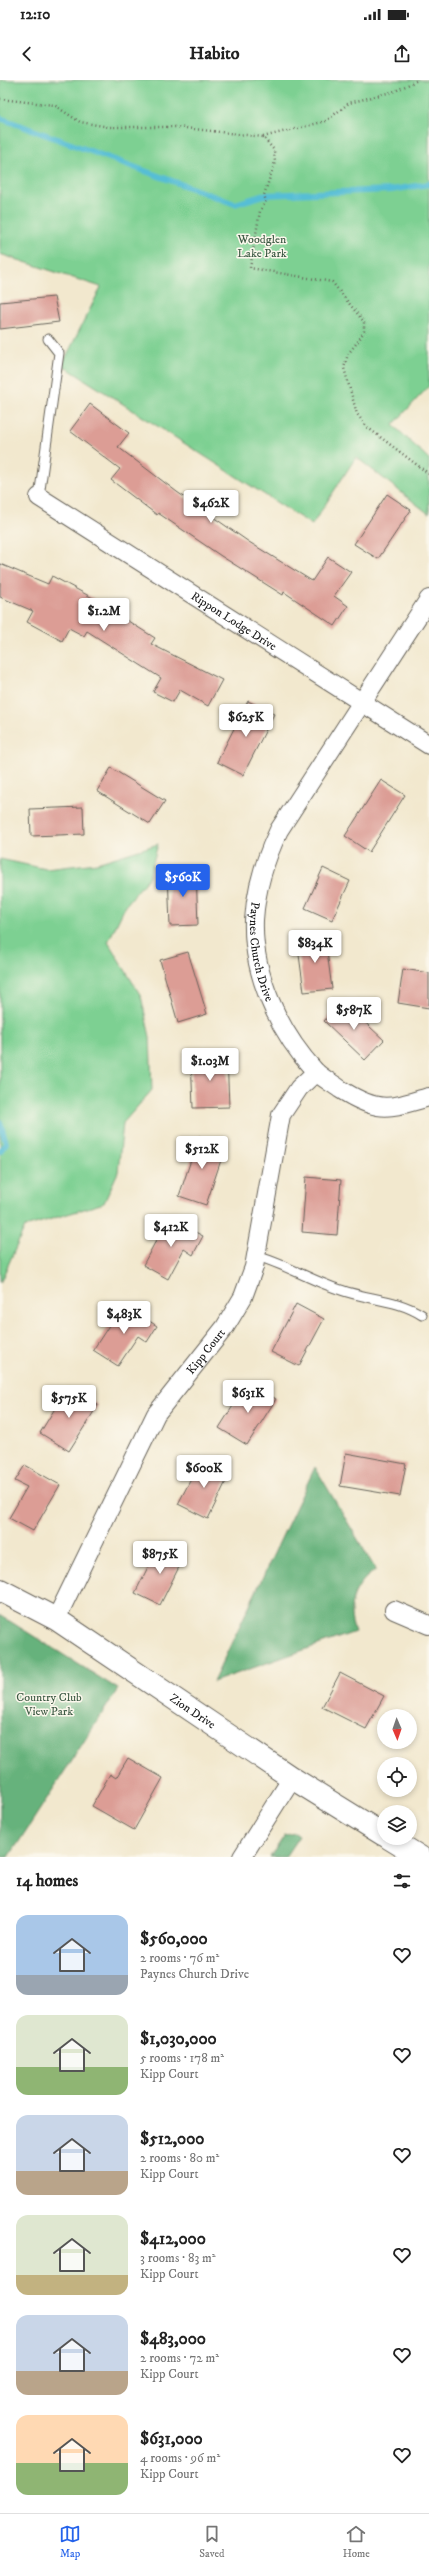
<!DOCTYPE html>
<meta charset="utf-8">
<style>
body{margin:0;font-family:"IM FELL DW Pica",serif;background:#f6f6f6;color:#222;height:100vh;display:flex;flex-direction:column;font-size:15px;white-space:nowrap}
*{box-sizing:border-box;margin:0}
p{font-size:13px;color:#767676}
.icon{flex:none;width:22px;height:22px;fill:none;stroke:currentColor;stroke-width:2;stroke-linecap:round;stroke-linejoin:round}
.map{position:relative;height:1777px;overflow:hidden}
.details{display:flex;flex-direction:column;background:#fff;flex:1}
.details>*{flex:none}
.needle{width:26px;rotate:178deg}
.buttons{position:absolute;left:377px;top:1629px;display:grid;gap:8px}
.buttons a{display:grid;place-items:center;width:40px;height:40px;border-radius:50%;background:#fff;box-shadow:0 2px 6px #0003;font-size:20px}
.price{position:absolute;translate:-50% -34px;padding:0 9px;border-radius:4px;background:#fff;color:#222;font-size:13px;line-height:26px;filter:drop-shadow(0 1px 2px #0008)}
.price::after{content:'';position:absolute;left:50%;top:24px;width:12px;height:9px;margin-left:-6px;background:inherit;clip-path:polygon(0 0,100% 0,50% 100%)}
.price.active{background:#2563eb;color:#fff}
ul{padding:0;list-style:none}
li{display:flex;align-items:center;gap:12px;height:100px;padding:0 16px}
li span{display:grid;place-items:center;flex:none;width:112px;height:80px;border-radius:12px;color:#555}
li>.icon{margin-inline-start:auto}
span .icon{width:48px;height:48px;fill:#fffc;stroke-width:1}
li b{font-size:17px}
h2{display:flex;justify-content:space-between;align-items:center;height:48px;padding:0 16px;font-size:17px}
.status{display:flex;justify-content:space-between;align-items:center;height:28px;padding:0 20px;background:#fff;direction:ltr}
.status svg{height:11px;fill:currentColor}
header{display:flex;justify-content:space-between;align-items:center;height:52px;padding:0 16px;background:#fff;font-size:18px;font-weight:800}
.dock{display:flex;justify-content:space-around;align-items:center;height:56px;border-top:1px solid #e0e0e0;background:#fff;font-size:11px;color:#767676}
.dock a{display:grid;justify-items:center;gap:2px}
.dock .active{color:#2563eb}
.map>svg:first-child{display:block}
.green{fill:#7dd092;stroke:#4c7657}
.forest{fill:#66b27c;stroke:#41674c}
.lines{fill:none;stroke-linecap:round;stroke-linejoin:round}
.stream{stroke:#57bed5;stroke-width:6}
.building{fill:#dc9d95}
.service-casing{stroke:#67635a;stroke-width:11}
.minor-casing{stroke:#67635a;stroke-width:20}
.secondary-casing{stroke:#67635a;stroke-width:24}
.path{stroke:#67635a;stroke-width:2.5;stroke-dasharray:1 3;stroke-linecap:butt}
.service{stroke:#fff;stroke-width:9}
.minor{stroke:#fff;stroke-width:18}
.secondary{stroke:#fff;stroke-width:22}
.labels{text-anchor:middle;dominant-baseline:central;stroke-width:3;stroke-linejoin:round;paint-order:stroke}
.park-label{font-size:12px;fill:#3e5b45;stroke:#fbf7ec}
.street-label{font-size:12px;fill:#1c1c1c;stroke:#fbf7ec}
</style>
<div class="status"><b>12:10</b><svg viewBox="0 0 49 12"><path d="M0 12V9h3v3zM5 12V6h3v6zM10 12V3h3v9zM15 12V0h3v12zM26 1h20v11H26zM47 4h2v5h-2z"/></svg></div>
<header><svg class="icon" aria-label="back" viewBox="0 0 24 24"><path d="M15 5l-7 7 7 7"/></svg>Habito<svg class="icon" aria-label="share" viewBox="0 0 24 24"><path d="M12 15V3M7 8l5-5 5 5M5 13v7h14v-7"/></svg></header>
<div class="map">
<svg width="429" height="1777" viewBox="0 0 429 1777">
<rect width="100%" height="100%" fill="#fbf7ec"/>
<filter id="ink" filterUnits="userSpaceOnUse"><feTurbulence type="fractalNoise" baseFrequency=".025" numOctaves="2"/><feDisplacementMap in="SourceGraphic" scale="8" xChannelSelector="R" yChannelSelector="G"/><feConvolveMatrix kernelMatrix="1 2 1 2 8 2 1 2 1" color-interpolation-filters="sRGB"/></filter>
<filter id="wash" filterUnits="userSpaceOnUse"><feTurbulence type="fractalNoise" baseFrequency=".012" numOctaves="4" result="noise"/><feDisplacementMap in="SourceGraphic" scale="16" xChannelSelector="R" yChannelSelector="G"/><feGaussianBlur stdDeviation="0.9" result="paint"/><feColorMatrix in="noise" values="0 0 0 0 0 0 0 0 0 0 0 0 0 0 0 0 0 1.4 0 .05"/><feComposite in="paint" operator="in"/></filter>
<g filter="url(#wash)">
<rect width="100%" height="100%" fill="#f2e8ce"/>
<!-- green -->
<g class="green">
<polygon points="0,0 429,0 429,306 393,345 429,379 429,434 356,377 312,445 62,285 101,207 0,174"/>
<polygon points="158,764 149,797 126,825 108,862 141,916 150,957 152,1010 123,1043 118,1092 104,1123 25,1147 0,1203 0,779 46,789 97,783"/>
</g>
<!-- forest -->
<g class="forest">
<path d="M315 1387 376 1490C354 1504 345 1527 355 1552L213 1602Z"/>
<polygon points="0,1535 118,1609 9,1777 0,1777"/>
<polygon points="295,1753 299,1756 285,1777 270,1777 285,1755"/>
</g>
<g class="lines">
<!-- stream -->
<g class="stream">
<polyline points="0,38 235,124 264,115 391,110 429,104"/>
<polyline points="0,1042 6,1063 0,1071"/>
</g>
</g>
<g id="blocks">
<!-- building -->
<g class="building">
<polygon points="54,217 59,242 0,249 0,222"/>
<polygon points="90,324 129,353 118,367 177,412 249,462 312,501 328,477 351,492 334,516 348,526 335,546 284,512 283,515 221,476 158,433 157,435 111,400 120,389 70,351"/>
<polygon points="387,414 411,430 378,479 354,464"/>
<polygon points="0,484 48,504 52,496 102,523 101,524 155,558 151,564 222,600 208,626 180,610 173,622 153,612 161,598 87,551 84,556 69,548 62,561 27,542 33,531 0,517"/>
<polygon points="248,621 274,634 243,695 217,682"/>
<polygon points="111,688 165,721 150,744 97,711"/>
<polygon points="381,700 405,715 369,772 345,756"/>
<polygon points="83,727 84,754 31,756 30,729"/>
<polygon points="323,788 350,801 332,840 305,828"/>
<polygon points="196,791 198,845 170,846 168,792"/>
<polygon points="325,856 332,909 304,912 297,860"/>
<polygon points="188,872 207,934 178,943 160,880"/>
<polygon points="403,889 429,893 429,928 398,923"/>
<polygon points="342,921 384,960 365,980 324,941"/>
<polygon points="227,975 229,1027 193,1028 191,977"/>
<polygon points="199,1056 226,1065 206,1125 179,1116"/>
<polygon points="306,1097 341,1100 337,1155 302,1152"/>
<polygon points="168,1138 203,1156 193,1175 184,1169 168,1199 143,1185"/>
<polygon points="123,1224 157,1246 147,1262 138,1256 118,1286 93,1270"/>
<polygon points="296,1224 324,1239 299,1286 271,1272"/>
<polygon points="248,1302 276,1319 247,1365 219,1348"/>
<polygon points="68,1307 98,1325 69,1371 40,1353"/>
<polygon points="346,1373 406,1384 400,1416 340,1406"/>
<polygon points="202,1378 230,1393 208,1439 178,1424"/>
<polygon points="25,1385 60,1405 33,1451 9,1438 27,1407 15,1401"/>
<polygon points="159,1465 184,1477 160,1525 135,1513"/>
<polygon points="340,1593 384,1616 366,1649 322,1627"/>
<polygon points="128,1678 163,1698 134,1750 92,1726 110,1694 116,1698"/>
</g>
</g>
</g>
<g filter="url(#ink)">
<use href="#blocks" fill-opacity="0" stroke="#67635a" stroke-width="1"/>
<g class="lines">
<defs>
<g id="service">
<polyline points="39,417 59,273 48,259"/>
<path d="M256 1176C286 1184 311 1201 341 1210 369 1220 397 1219 422 1235"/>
</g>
<g id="minor">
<path id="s1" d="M39 417 429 665"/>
<path id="s2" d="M429 519 279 750C265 779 256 807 254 840 252 894 279 952 315 991 322 998 332 1003 340 1009 351 1016 365 1024 378 1026 395 1029 413 1021 429 1017"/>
<polyline points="394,1530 429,1545"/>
<path id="s3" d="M56 1539 156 1334 225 1247 243 1217 254 1187 281 1035 299 1008 316 992"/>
<polyline points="242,1777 292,1698"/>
</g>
<g id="secondary">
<path id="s4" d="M0 1510 56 1539 292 1698 384 1755"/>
<polyline points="389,1758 420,1777"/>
</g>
</defs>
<!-- service casing -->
<use href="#service" class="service-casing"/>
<!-- minor casing -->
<use href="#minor" class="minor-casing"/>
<!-- secondary casing -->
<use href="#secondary" class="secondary-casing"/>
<!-- path -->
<g class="path">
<polyline points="0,19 54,25 80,42 109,47 177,47 263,57 274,70 275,82 264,115 266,121 260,131 250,188 332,202 364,242 364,251 359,260 348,274 344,288 357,334 367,347 429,394"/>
<polyline points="263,57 326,41 349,23 395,11 418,0"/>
</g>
<!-- service -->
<use href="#service" class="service"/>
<!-- minor -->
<use href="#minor" class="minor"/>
<!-- secondary -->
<use href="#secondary" class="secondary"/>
</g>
</g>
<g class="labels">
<!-- park labels -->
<g class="park-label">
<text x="262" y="159">Woodglen<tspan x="262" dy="14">Lake Park</tspan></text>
<text x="49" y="1617">Country Club<tspan x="49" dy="14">View Park</tspan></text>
</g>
<!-- street labels -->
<g class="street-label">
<text stroke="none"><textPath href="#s1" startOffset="231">Rippon Lodge Drive</textPath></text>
<text stroke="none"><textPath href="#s2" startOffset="402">Paynes Church Drive</textPath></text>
<text stroke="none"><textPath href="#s3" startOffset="308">Kipp Court</textPath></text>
<text stroke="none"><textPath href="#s4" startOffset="228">Zion Drive</textPath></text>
</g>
</g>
</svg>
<div class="buttons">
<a><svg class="needle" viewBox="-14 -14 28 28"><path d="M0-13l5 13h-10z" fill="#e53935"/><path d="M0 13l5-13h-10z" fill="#767676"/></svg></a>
<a><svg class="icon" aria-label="locate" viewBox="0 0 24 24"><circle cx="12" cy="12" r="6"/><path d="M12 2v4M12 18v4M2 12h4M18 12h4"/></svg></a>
<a><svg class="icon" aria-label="layers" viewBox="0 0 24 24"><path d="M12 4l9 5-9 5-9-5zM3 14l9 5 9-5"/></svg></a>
</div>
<b class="price" style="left:211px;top:444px">$462K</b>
<b class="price" style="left:104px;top:552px">$1.2M</b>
<b class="price" style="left:246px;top:658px">$625K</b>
<b class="price active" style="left:183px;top:818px">$560K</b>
<b class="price" style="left:315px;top:884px">$834K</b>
<b class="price" style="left:354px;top:951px">$587K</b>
<b class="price" style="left:210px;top:1002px">$1.03M</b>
<b class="price" style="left:202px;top:1090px">$512K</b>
<b class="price" style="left:171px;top:1168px">$412K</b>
<b class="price" style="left:124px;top:1255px">$483K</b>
<b class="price" style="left:248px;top:1334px">$631K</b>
<b class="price" style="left:69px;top:1339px">$575K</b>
<b class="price" style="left:204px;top:1409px">$600K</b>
<b class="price" style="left:160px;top:1495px">$875K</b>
</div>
<section class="details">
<h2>14 homes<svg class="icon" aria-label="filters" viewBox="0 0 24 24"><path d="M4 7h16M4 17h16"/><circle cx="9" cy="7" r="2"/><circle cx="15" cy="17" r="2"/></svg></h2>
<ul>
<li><span style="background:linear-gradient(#a9c7e8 75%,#9aa5b1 0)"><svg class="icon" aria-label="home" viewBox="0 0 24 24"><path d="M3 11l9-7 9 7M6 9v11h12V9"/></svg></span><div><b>$560,000</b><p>2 rooms · 76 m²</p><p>Paynes Church Drive</p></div><svg class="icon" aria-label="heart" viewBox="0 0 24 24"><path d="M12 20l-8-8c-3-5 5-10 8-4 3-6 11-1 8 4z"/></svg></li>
<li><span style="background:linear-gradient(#dfe7d0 65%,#8fb573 0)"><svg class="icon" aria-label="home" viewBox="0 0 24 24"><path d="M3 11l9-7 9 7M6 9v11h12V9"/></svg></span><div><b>$1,030,000</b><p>5 rooms · 178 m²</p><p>Kipp Court</p></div><svg class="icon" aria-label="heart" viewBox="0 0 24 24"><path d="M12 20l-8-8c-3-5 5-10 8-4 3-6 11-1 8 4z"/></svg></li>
<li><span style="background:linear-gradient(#c9d6e8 70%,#b9a48a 0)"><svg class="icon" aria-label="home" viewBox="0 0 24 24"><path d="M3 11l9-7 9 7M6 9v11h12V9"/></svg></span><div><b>$512,000</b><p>2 rooms · 80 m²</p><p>Kipp Court</p></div><svg class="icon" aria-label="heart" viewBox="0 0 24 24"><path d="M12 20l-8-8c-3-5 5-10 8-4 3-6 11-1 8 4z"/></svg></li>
<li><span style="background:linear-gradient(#dfe7d0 75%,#c2b280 0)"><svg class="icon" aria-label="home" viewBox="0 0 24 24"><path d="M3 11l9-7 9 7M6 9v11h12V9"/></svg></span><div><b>$412,000</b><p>3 rooms · 83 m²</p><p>Kipp Court</p></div><svg class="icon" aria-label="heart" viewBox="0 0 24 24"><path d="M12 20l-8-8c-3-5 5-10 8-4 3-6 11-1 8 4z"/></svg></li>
<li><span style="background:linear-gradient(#c9d6e8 70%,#b9a48a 0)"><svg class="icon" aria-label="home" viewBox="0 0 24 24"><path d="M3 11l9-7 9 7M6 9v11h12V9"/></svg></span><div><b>$483,000</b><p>2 rooms · 72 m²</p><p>Kipp Court</p></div><svg class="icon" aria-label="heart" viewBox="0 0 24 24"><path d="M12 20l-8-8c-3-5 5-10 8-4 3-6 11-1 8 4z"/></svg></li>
<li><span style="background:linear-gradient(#ffd9b3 60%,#8fb573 0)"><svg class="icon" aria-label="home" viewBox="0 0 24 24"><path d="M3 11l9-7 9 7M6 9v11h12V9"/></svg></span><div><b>$631,000</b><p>4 rooms · 96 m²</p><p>Kipp Court</p></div><svg class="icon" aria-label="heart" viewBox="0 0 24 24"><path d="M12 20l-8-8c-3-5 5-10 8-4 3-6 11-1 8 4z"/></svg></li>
</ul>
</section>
<nav class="dock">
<a class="active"><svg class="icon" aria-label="map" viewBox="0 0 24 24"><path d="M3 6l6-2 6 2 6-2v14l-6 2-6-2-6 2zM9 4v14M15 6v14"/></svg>Map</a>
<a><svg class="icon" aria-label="saved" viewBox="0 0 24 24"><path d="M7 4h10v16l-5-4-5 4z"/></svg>Saved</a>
<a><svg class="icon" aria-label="home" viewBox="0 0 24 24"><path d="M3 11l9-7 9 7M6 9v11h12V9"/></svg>Home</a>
</nav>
